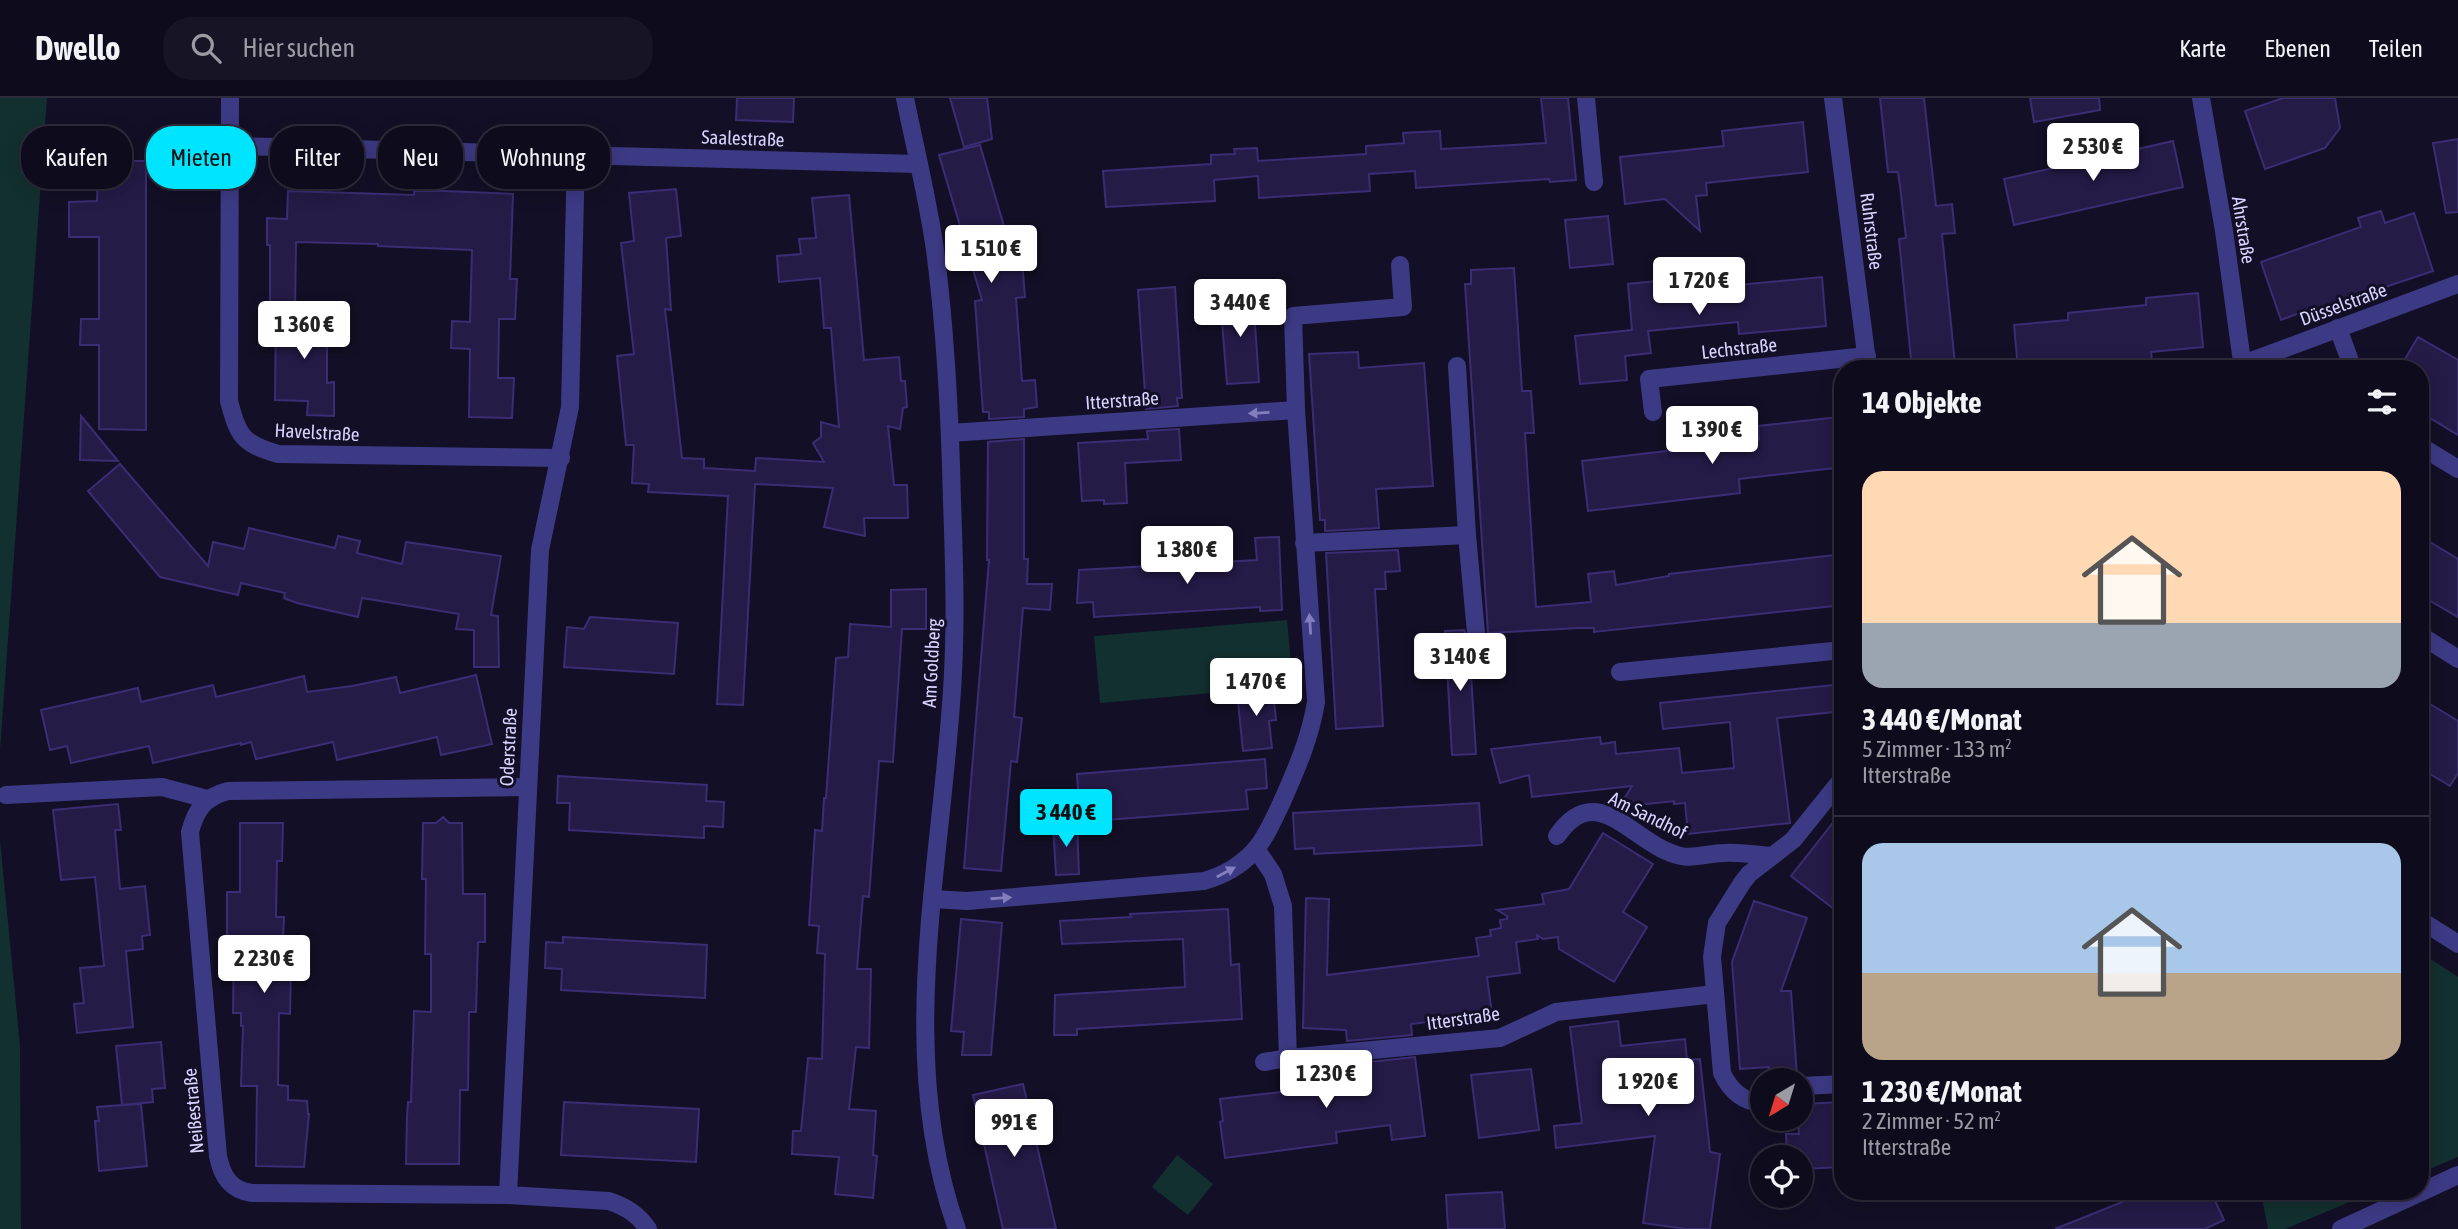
<!DOCTYPE html>
<html lang="de">
<meta charset="utf-8">
<style>
body{margin:0;font-family:"Asap Condensed",sans-serif;background:#171425;color:#f1f3f6;height:100vh;display:flex;flex-direction:column;font-size:26px;white-space:nowrap}
*{box-sizing:border-box;margin:0}
p{font-size:23px;color:#9b9ba3}
.icon{flex:none;width:38px;height:38px;fill:none;stroke:currentColor;stroke-width:2;stroke-linecap:round;stroke-linejoin:round}
.map{position:relative;flex:1;overflow:hidden}
.details{position:absolute;left:1834px;top:262px;width:595px;height:840px;display:flex;flex-direction:column;background:#0e0b1c;border-radius:28px;box-shadow:0 4px 18px #0003,0 0 0 2px #2e2b3b}
.details>*{flex:none}
.guide{position:absolute;left:21px;top:28px;width:665px;height:63px;display:flex;gap:14px}
.needle{width:46px;rotate:218deg}
.controls{position:absolute;left:1750px;top:970px;display:grid;gap:14px}
.controls a{display:grid;place-items:center;width:63px;height:63px;border-radius:50%;background:#0e0b1c;box-shadow:0 4px 18px #0003,0 0 0 2px #2e2b3b;font-size:35px}
.price{position:absolute;translate:-50% -60px;padding:0 16px;border-radius:7px;background:#fff;color:#222;font-size:23px;line-height:46px;filter:drop-shadow(0 2px 4px #0008)}
.price::after{content:'';position:absolute;left:50%;top:42px;width:21px;height:16px;margin-left:-10px;background:inherit;clip-path:polygon(0 0,100% 0,50% 100%)}
.price.selected{background:#00e5ff;color:#111}
ul{padding:0;list-style:none}
li{display:grid;align-content:center;gap:14px;height:371px;padding:0 28px}
li+li{border-top:2px solid #2e2b3b}
li span{display:grid;place-items:center;height:217px;border-radius:21px;color:#555}
li>.icon{margin-inline-start:auto}
span .icon{width:126px;height:126px;fill:#fffc;stroke-width:1}
li b{font-size:30px}
h2{display:flex;justify-content:space-between;align-items:center;height:84px;padding:0 28px;font-size:30px}
.tag{padding:0 24px;border-radius:28px;background:#0e0b1c;box-shadow:0 4px 18px #0003,0 0 0 2px #2e2b3b;font-size:24px;line-height:63px}
.tag.selected{background:#00e5ff;color:#111}
header{display:flex;align-items:center;gap:42px;box-sizing:border-box;height:98px;padding:0 35px;background:#0e0b1c;border-bottom:2px solid #2e2b3b}
header strong{font-size:33px}
nav{display:flex;gap:38px;margin-inline-start:auto;font-size:24px}
.search{width:490px;height:63px;background:#171425;display:flex;align-items:center;gap:18px;box-sizing:border-box;padding:0 24px;border-radius:28px;color:#9b9ba3;font-size:26px}
.map>svg:first-child{display:block}
.green{fill:#12302f}
.building{fill:#241b47;stroke:#3b2d73;stroke-width:2}
.lines{fill:none;stroke-linecap:round;stroke-linejoin:round}
.minor{stroke:#3d3a85;stroke-width:18}
.oneway{fill:#837fbc}
.labels{text-anchor:middle;dominant-baseline:central;stroke-width:6;stroke-linejoin:round;paint-order:stroke}
.street-label{font-size:19px;fill:#d9d4ff;stroke:#130f26}
</style>
<header>
<strong>Dwello</strong>
<div class="search"><svg class="icon" aria-label="search" viewBox="0 0 24 24"><circle cx="10" cy="10" r="6"/><path d="M15 15l6 6"/></svg>Hier suchen</div>
<nav><a>Karte</a><a>Ebenen</a><a>Teilen</a></nav>
</header>
<div class="map">
<svg width="2458" height="1131" viewBox="0 0 2458 1131">
<rect width="100%" height="100%" fill="#130f26"/>
<!-- green -->
<g class="green">
<polygon points="0,0 47,0 0,652"/>
<polygon points="1287,522 1293,588 1100,605 1094,538"/>
<polygon points="0,742 20,948 21,1131 0,1131"/>
<polygon points="2420,854 2458,879 2458,1059 2420,1075"/>
<polygon points="1177,1057 1213,1086 1188,1117 1152,1089"/>
<polygon points="2263,1094 2374,1094 2285,1131 2268,1131 2261,1095"/>
</g>
<!-- building -->
<g class="building">
<polygon points="737,0 794,0 793,24 736,22"/>
<polygon points="950,0 987,0 992,41 964,49"/>
<polygon points="1541,0 1568,0 1576,82 1550,84 1549,81 1416,90 1415,73 1369,76 1370,93 1259,100 1258,78 1214,82 1215,103 1106,109 1103,73 1211,66 1211,57 1235,56 1234,51 1257,50 1258,63 1366,56 1366,48 1404,45 1403,35 1440,33 1441,51 1546,45"/>
<polygon points="1880,0 1924,0 1936,108 1952,106 1955,135 1942,136 1955,266 1948,267 1948,271 1912,271 1899,141 1906,140 1900,88 1898,74 1888,74"/>
<polygon points="2030,0 2099,0 2100,12 2034,24"/>
<polygon points="2283,0 2335,0 2340,30 2325,50 2265,71 2245,13"/>
<polygon points="1803,24 1808,74 1706,85 1707,97 1696,98 1700,133 1665,101 1625,106 1620,59 1724,48 1722,33"/>
<polygon points="2458,41 2458,114 2446,115 2433,45"/>
<polygon points="2173,43 2183,89 2014,127 2004,81"/>
<polygon points="980,47 1014,162 1022,162 1025,199 1016,200 1022,283 1035,282 1037,309 1024,311 1024,319 989,321 989,314 983,314 975,203 982,202 939,57"/>
<polygon points="98,63 146,63 146,332 99,331 99,247 80,247 81,221 99,221 99,139 69,139 69,104 97,103"/>
<polygon points="676,91 681,138 666,140 671,212 665,211 682,360 704,361 704,370 755,373 756,360 824,364 813,345 821,339 821,324 839,329 831,230 824,230 820,180 779,184 777,158 801,156 799,141 816,140 812,100 849,97 864,262 899,259 901,283 905,283 907,309 903,310 900,331 888,328 894,387 907,387 908,420 864,420 865,438 824,429 833,390 755,386 743,607 717,606 728,398 648,394 649,386 632,385 634,347 626,347 617,258 634,256 621,145 634,143 629,95"/>
<polygon points="288,93 414,97 414,93 445,93 513,96 510,181 517,181 515,221 499,221 498,280 514,280 512,320 469,319 470,251 451,250 452,223 470,224 472,152 378,148 378,146 296,144 295,212 270,213 270,147 267,147 267,120 287,121"/>
<polygon points="2381,113 2385,125 2414,115 2433,173 2373,193 2376,202 2309,224 2305,213 2281,222 2261,164 2361,129 2358,120"/>
<polygon points="1608,118 1613,166 1570,170 1565,122"/>
<polygon points="1514,170 1522,293 1531,293 1534,335 1525,335 1536,509 1591,504 1588,476 1614,473 1616,487 1669,478 1669,476 1843,456 1843,507 1594,534 1594,530 1579,530 1488,535 1465,186 1471,186 1471,172"/>
<polygon points="1716,177 1717,189 1822,179 1826,228 1739,236 1738,224 1648,233 1651,255 1625,258 1627,282 1580,286 1575,238 1632,232 1628,186"/>
<polygon points="1175,189 1182,300 1177,300 1178,308 1146,311 1138,192"/>
<polygon points="2198,195 2203,249 2151,254 2152,262 2062,271 2018,271 2014,227 2068,222 2068,215 2146,207 2146,200"/>
<polygon points="1253,197 1259,284 1227,286 1220,199"/>
<polygon points="276,213 327,213 327,285 334,284 334,318 307,317 308,303 275,302"/>
<polygon points="2418,239 2458,262 2458,337 2420,314 2420,271 2399,271"/>
<polygon points="1358,254 1359,270 1424,265 1433,388 1376,391 1379,430 1325,433 1325,422 1320,422 1309,256"/>
<polygon points="81,318 118,363 80,362"/>
<polygon points="1838,319 1843,369 1739,381 1740,395 1588,413 1582,363 1752,343 1759,342 1758,328"/>
<polygon points="1179,331 1181,362 1125,365 1127,405 1104,406 1104,402 1082,403 1078,345 1148,341 1147,333"/>
<polygon points="1024,341 1024,461 1028,461 1027,486 1052,486 1050,512 1023,510 1014,619 1022,620 1017,664 1011,663 1001,773 964,770 989,462 987,462 988,344"/>
<polygon points="120,366 208,468 213,444 244,451 249,430 335,450 338,438 360,443 357,455 402,466 406,444 501,458 491,517 498,518 499,569 474,569 474,532 456,531 459,516 362,500 358,519 297,505 284,500 285,495 241,485 238,497 160,479 88,393"/>
<polygon points="2420,438 2458,461 2458,519 2420,497"/>
<polygon points="1279,439 1282,512 1260,513 1260,509 1094,519 1093,504 1077,505 1079,472 1257,462 1255,440"/>
<polygon points="1398,452 1400,473 1385,474 1386,491 1375,491 1383,628 1336,631 1326,455"/>
<polygon points="926,491 926,531 902,531 893,664 879,663 869,799 863,798 857,871 871,871 869,950 856,949 849,1011 876,1013 873,1057 877,1058 873,1100 835,1096 839,1059 792,1056 793,1033 801,1033 808,960 822,961 825,856 817,855 819,828 809,827 815,732 822,733 824,700 826,700 836,560 848,559 850,526 891,529 891,492"/>
<polygon points="590,519 678,525 674,576 564,569 567,529 584,531"/>
<polygon points="1464,532 1469,544 1476,656 1452,657 1445,533"/>
<polygon points="476,577 492,646 441,657 437,639 337,662 333,644 256,661 251,644 241,647 241,645 153,665 149,648 71,665 67,648 50,652 41,612 138,590 141,604 213,587 216,599 304,578 307,594 352,588 396,579 400,595"/>
<polygon points="1843,586 1843,613 1777,620 1790,725 1688,736 1685,705 1674,706 1674,703 1619,709 1632,688 1532,699 1529,677 1500,685 1491,651 1600,639 1601,646 1615,644 1616,656 1679,650 1682,675 1734,670 1730,624 1663,631 1660,605"/>
<polygon points="1273,591 1276,622 1269,623 1272,650 1243,653 1237,594"/>
<polygon points="2420,600 2458,623 2458,675 2450,688 2420,670"/>
<polygon points="1265,661 1267,690 1246,692 1248,711 1080,724 1077,676"/>
<polygon points="558,678 707,687 706,703 724,704 723,729 704,728 704,740 569,732 570,705 557,705"/>
<polygon points="1479,705 1482,747 1314,756 1314,750 1295,751 1293,715"/>
<polygon points="118,706 121,732 115,732 120,791 145,788 150,837 142,838 143,851 126,853 133,929 77,935 74,906 84,905 80,870 104,868 95,779 61,782 53,712"/>
<polygon points="1843,712 1843,818 1791,778"/>
<polygon points="443,719 449,725 462,725 463,796 485,796 485,844 478,844 476,914 469,914 468,992 460,992 459,1066 406,1066 407,1018 408,1004 411,1004 414,913 431,914 431,856 425,856 426,781 422,781 423,725 436,725"/>
<polygon points="240,725 283,725 282,763 277,763 276,819 284,819 282,869 291,869 290,916 279,915 278,987 288,988 288,1002 307,1003 308,1016 309,1016 304,1069 256,1068 257,988 241,988 243,928 241,928 241,915 233,915 234,841 227,841 227,794 240,794"/>
<polygon points="1077,725 1079,776 1056,777 1053,727"/>
<polygon points="1603,735 1653,766 1623,814 1647,829 1614,884 1559,851 1558,839 1543,841 1537,837 1538,841 1516,844 1520,875 1487,879 1492,916 1411,926 1412,937 1347,943 1346,932 1303,930 1306,800 1329,801 1327,877 1479,858 1476,840 1491,838 1490,832 1501,830 1500,822 1507,821 1507,818 1497,812 1544,806 1542,796 1569,791"/>
<polygon points="1754,803 1807,820 1781,893 1791,893 1797,978 1792,982 1770,982 1769,969 1740,971 1732,864"/>
<polygon points="1228,811 1231,867 1239,866 1242,921 1077,931 1077,937 1054,937 1055,897 1185,889 1183,841 1062,846 1060,823 1131,819 1130,816"/>
<polygon points="961,821 1002,825 991,957 962,957 964,934 951,933"/>
<polygon points="563,839 707,847 705,900 561,892 562,871 545,870 546,844 563,845"/>
<polygon points="1618,923 1621,948 1685,941 1687,962 1700,961 1710,1054 1720,1056 1710,1131 1686,1131 1643,1125 1655,1038 1556,1050 1554,1028 1582,1025 1570,929"/>
<polygon points="161,944 165,990 152,991 153,1004 122,1007 141,1006 147,1068 99,1073 95,1023 99,1023 97,1009 122,1007 116,948"/>
<polygon points="1415,959 1425,1038 1392,1042 1390,1027 1336,1034 1337,1045 1225,1060 1220,1024 1223,1023 1220,1001 1298,992 1297,981 1351,974 1350,966"/>
<polygon points="1531,971 1539,1032 1479,1040 1471,977"/>
<polygon points="1023,986 1056,1131 1003,1131 973,997"/>
<polygon points="564,1004 699,1011 696,1064 561,1057"/>
<polygon points="1843,1004 1843,1069 1801,1071 1801,1059 1787,1059 1786,1036 1799,1036 1798,1020 1801,1020 1801,1006"/>
<polygon points="1502,1094 1505,1131 1448,1131 1446,1097"/>
<polygon points="2147,1094 2211,1094 2224,1122 2205,1131 2055,1131"/>
</g>
<g class="lines">
<!-- minor -->
<g class="minor">
<path d="M230 0 229 303C238 337 242 346 278 356L561 360"/>
<path d="M905 0C915 50 928 101 935 152 946 235 950 319 952 403 954 460 956 517 953 575 944 758 893 953 957 1131"/>
<polyline points="1586,0 1594,84"/>
<polyline points="1833,0 1868,271"/>
<polyline points="2201,0 2224,133 2243,271"/>
<polyline points="231,48 918,66"/>
<path d="M576 56 570 309 540 452 508 1097 609 1103C626 1109 638 1116 648 1131"/>
<polyline points="2338,230 2353,271"/>
<polyline points="2243,266 2458,186"/>
<polyline points="1457,268 1467,437"/>
<polyline points="1296,312 1293,218 1403,209 1400,167"/>
<polyline points="1653,314 1649,281 1867,258"/>
<polyline points="2420,348 2458,371"/>
<polyline points="1304,445 1467,437 1476,535"/>
<polyline points="2420,537 2458,561"/>
<polyline points="1620,574 1843,552"/>
<polyline points="6,697 162,689 207,701"/>
<path d="M1557 738C1598 678 1633 748 1681 758 1695 761 1709 755 1724 755 1740 754 1756 757 1772 758"/>
<polyline points="1256,751 1273,776 1283,808 1288,960 1500,940 1556,914 1715,896"/>
<path d="M933 801 967 803 1204 783C1224 777 1239 769 1254 753 1266 740 1273 722 1281 706 1296 672 1310 641 1316 604L1296 312 950 335"/>
<polyline points="2420,822 2458,846"/>
<polyline points="1264,964 1288,960"/>
<polyline points="1801,988 1843,986"/>
<path d="M1762 1005C1743 1004 1730 992 1722 975L1712 859 1717 825 1742 785 1749 776 1793 742 1843 680"/>
<path d="M508 1097 252 1095C230 1092 222 1078 218 1058L190 734C196 711 205 699 228 693L527 689"/>
<polyline points="2341,1131 2458,1077"/>
</g>
</g>
<!-- one-way arrows -->
<defs><path id="oneway-solid" d="M-6-.8H1V-3.2L6.5 0L1 3.2V.8H-6Z" transform="scale(1.75)"/></defs>
<g class="oneway">
<use href="#oneway-solid" transform="translate(1259 315) rotate(177)"/>
<use href="#oneway-solid" transform="translate(1310 526) rotate(-94)"/>
<use href="#oneway-solid" transform="translate(1226 774) rotate(-28)"/>
<use href="#oneway-solid" transform="translate(1001 800) rotate(-4)"/>
</g>
<g class="labels">
<!-- street labels -->
<g class="street-label">
<text transform="translate(743 40) rotate(2)">Saalestraße</text>
<text transform="translate(2244 132) rotate(81)">Ahrstraße</text>
<text transform="translate(1872 133) rotate(83)">Ruhrstraße</text>
<text transform="translate(2343 206) rotate(-20)">Düsselstraße</text>
<text transform="translate(1739 250) rotate(-6)">Lechstraße</text>
<text transform="translate(1122 302) rotate(-4)">Itterstraße</text>
<text transform="translate(317 334) rotate(3)">Havelstraße</text>
<text transform="translate(931 565) rotate(-87)">Am Goldberg</text>
<text transform="translate(508 649) rotate(-87)">Oderstraße</text>
<text transform="translate(1648 717) rotate(26)">Am Sandhof</text>
<text transform="translate(1463 920) rotate(-8)">Itterstraße</text>
<text transform="translate(193 1013) rotate(-95)">Neißestraße</text>
</g>
</g>
</svg>
<div class="controls">
<a><svg class="needle" viewBox="-14 -14 28 28"><path d="M0-13l5 13h-10z" fill="#e53935"/><path d="M0 13l5-13h-10z" fill="#9b9ba3"/></svg></a>
<a><svg class="icon" aria-label="locate" viewBox="0 0 24 24"><circle cx="12" cy="12" r="6"/><path d="M12 2v4M12 18v4M2 12h4M18 12h4"/></svg></a>
</div>
<b class="price" style="left:2093px;top:85px">2 530 €</b>
<b class="price" style="left:991px;top:187px">1 510 €</b>
<b class="price" style="left:1699px;top:219px">1 720 €</b>
<b class="price" style="left:1240px;top:241px">3 440 €</b>
<b class="price" style="left:304px;top:263px">1 360 €</b>
<b class="price" style="left:1712px;top:368px">1 390 €</b>
<b class="price" style="left:1187px;top:488px">1 380 €</b>
<b class="price" style="left:1460px;top:595px">3 140 €</b>
<b class="price" style="left:1256px;top:620px">1 470 €</b>
<b class="price selected" style="left:1066px;top:751px">3 440 €</b>
<b class="price" style="left:264px;top:897px">2 230 €</b>
<b class="price" style="left:1326px;top:1012px">1 230 €</b>
<b class="price" style="left:1648px;top:1020px">1 920 €</b>
<b class="price" style="left:1014px;top:1061px">991 €</b>
<div class="guide">
<a class="tag">Kaufen</a>
<a class="tag selected">Mieten</a>
<a class="tag">Filter</a>
<a class="tag">Neu</a>
<a class="tag">Wohnung</a>
</div>
<section class="details">
<h2>14 Objekte<svg class="icon" aria-label="filters" viewBox="0 0 24 24"><path d="M4 7h16M4 17h16"/><circle cx="9" cy="7" r="2"/><circle cx="15" cy="17" r="2"/></svg></h2>
<ul>
<li><span style="background:linear-gradient(#ffd9b3 70%,#9aa5b1 0)"><svg class="icon" aria-label="home" viewBox="0 0 24 24"><path d="M3 11l9-7 9 7M6 9v11h12V9"/></svg></span><div><b>3 440 €/Monat</b><p>5 Zimmer · 133 m²</p><p>Itterstraße</p></div></li>
<li><span style="background:linear-gradient(#a9c7e8 60%,#b9a48a 0)"><svg class="icon" aria-label="home" viewBox="0 0 24 24"><path d="M3 11l9-7 9 7M6 9v11h12V9"/></svg></span><div><b>1 230 €/Monat</b><p>2 Zimmer · 52 m²</p><p>Itterstraße</p></div></li>
</ul>
</section>
</div>
